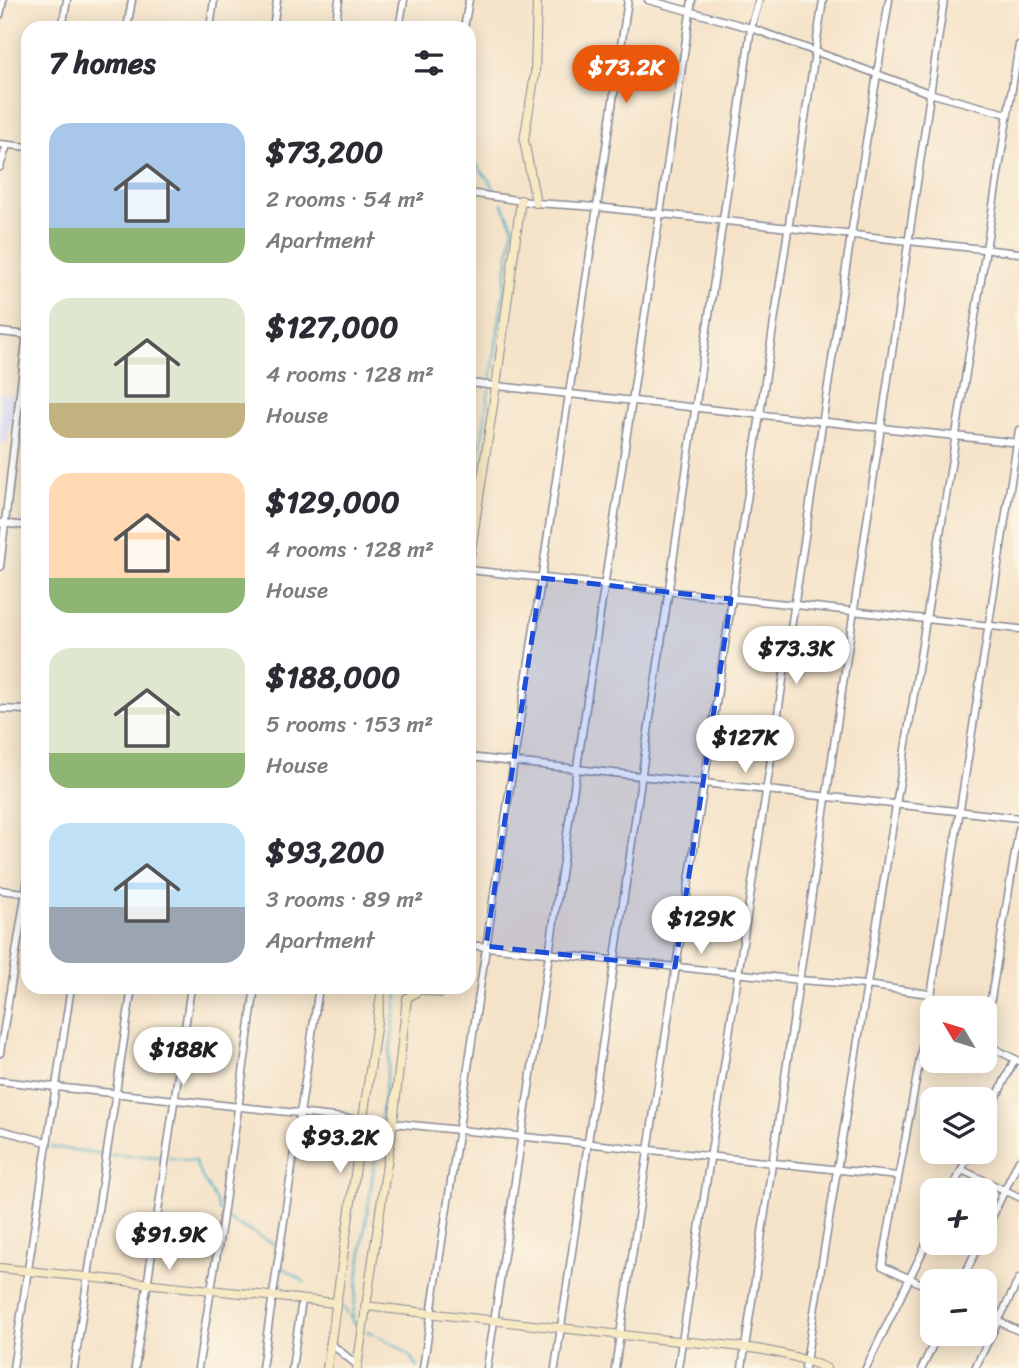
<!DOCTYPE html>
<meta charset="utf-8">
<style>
body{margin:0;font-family:Sriracha,sans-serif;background:#f2f2f3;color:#2b2b33;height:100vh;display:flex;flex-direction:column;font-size:26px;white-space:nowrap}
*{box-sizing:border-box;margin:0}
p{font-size:23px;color:#7c7c81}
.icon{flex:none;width:38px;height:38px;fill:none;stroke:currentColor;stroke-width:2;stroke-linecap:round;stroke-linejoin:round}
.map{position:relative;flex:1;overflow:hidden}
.details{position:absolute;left:21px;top:21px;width:455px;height:973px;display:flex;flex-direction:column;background:#fff;border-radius:21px;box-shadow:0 4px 18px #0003}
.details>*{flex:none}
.needle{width:46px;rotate:308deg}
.buttons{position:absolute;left:920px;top:996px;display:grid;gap:14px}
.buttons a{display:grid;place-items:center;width:77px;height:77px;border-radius:14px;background:#fff;box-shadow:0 4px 18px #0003;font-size:35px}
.price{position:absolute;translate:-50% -60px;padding:0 16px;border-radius:24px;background:#fff;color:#222;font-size:23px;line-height:46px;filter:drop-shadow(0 2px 4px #0008)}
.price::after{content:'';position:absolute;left:50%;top:42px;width:21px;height:16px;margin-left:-10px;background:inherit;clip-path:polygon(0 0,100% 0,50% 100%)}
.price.current{background:#ea580c;color:#fff}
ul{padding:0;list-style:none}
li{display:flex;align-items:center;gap:21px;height:175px;padding:0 28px}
li span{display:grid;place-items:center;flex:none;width:196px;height:140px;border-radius:21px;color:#555}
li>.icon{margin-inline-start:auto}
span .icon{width:84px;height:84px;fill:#fffc;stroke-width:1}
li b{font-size:30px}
h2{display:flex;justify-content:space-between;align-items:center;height:84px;padding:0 28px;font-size:30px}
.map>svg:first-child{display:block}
.built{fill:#d5d8f9}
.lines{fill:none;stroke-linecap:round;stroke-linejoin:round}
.stream{stroke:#49b1c8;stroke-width:2}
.street-casing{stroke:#888994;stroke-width:9}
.secondary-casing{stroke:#888994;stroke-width:10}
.street{stroke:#fff;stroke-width:6}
.secondary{stroke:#f6e9c3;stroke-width:8}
.marked{fill:#1d4ed8;fill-opacity:0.2;stroke:#1d4ed8;stroke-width:5;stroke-dasharray:14 9;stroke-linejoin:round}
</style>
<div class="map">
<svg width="1019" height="1368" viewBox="0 0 1019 1368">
<rect width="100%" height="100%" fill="#fcf5e5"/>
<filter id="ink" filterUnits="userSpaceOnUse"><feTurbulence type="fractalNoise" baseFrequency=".0143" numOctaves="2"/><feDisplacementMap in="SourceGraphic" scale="14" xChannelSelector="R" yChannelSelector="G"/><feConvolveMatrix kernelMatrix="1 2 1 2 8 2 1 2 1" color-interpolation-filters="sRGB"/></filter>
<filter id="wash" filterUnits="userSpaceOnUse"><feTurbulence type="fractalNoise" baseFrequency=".00686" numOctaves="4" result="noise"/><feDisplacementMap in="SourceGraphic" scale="28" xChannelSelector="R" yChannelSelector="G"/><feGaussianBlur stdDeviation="1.57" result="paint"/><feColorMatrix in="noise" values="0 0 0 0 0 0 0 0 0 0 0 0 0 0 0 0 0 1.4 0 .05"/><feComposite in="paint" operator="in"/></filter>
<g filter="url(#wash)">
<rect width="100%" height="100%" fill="#f5e3c9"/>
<!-- built -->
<polygon class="built" points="0,393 14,395 7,443 0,442"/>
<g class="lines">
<!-- stream -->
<g class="stream">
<polyline points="469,154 471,157"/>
<polyline points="474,162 492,184 494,190"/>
<polyline points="491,381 513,226 502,203"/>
<polyline points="469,531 489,390"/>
<polyline points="51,1147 104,1154"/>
<polyline points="110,1155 164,1157"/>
<path d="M169 1158 195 1161C199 1179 215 1192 219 1211"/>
<polyline points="225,1218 276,1245"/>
<polyline points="282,1252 281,1266 305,1282"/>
<polyline points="341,1304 357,1326"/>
<polyline points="352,1322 399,987"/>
<path d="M367 1331C385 1340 410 1349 418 1368"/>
</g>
</g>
</g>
<g filter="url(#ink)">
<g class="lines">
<defs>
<g id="street">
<polyline points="648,0 751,28 929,93 1007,114"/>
<polyline points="0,15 3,0"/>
<polyline points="62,28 67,0"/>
<polyline points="127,28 132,0"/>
<polyline points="210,28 214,0"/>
<polyline points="273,28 277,0"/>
<polyline points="335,28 339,0"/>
<polyline points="399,28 404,0"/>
<polyline points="464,28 469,0"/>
<polyline points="0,144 28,147"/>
<polyline points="0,167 7,145"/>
<polyline points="469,193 536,203 597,207 1019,253"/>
<polyline points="0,332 28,335"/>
<polyline points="469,383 1019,443"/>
<polyline points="0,523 28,526"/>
<polyline points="0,567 28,323"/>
<polyline points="469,570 1019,629"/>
<polyline points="0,709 28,710"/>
<polyline points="469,757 1019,818"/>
<polyline points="0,890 25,893"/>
<polyline points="469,945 800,980 866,985 929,994"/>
<polyline points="985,1035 1019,829"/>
<polyline points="985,1044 1019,1061"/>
<polyline points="0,1053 28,878"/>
<polyline points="0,1081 362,1120"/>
<polyline points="985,1121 1015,1059"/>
<polyline points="393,1123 898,1176"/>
<polyline points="0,1130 47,1142"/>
<polyline points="962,1170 1019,1197"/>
<polyline points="952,1190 970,1152"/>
<polyline points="985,1232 1019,1160"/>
<polyline points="962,1281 980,1242"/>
<polyline points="933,1289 882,1266 928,1015 1019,430"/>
<polyline points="985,1315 1019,1331"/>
<polyline points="330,1343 357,1365"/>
<polyline points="13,1368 71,987"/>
<polyline points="74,1368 132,987"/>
<polyline points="135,1368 191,987"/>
<polyline points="198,1368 222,1223 255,987"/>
<polyline points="262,1368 319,987"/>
<polyline points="292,1368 302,1300"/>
<polyline points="423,1368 628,0"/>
<polyline points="487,1368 692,0"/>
<polyline points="555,1368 751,28 759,0"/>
<polyline points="615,1368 823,0"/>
<polyline points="678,1368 851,235 889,0"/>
<polyline points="742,1368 944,0"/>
<polyline points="805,1368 1019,45"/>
<polyline points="866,1368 933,1230"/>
<polyline points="922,1368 938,1334"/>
<polyline points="975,1368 1019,1279"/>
</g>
<g id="secondary">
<polyline points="536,203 524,140 535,74 537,0"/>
<polyline points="469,563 496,386 521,200"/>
<polyline points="0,1268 336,1303"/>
<path d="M365 1306C463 1317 561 1328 658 1339 716 1345 773 1345 826 1368"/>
<polyline points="327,1368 382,987"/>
<polyline points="357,1368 393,1123 407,998 421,989 440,993 441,987"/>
</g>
</defs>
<!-- street casing -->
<use href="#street" class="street-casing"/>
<!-- secondary casing -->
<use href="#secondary" class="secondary-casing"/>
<!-- street -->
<use href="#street" class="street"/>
<!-- secondary -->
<use href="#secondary" class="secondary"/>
</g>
</g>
<!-- marked area -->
<path class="marked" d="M541 578 731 599 675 967 486 946Z"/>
</svg>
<div class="buttons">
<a><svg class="needle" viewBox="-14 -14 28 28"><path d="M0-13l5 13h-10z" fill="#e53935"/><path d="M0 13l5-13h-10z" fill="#7c7c81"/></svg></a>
<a><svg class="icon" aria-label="layers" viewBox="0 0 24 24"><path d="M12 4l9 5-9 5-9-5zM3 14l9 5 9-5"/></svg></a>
<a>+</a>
<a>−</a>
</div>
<b class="price current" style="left:626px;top:105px">$73.2K</b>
<b class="price" style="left:796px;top:686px">$73.3K</b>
<b class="price" style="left:745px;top:775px">$127K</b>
<b class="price" style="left:701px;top:956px">$129K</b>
<b class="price" style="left:183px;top:1087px">$188K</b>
<b class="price" style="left:340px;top:1175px">$93.2K</b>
<b class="price" style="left:169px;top:1272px">$91.9K</b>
<section class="details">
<h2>7 homes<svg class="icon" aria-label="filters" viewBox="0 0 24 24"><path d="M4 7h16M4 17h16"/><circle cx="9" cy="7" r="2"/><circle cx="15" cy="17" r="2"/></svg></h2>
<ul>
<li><span style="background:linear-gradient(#a9c7e8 75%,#8fb573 0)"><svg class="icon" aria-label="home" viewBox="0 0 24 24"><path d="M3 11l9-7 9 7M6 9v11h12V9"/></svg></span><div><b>$73,200</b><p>2 rooms · 54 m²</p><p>Apartment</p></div></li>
<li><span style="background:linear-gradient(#dfe7d0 75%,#c2b280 0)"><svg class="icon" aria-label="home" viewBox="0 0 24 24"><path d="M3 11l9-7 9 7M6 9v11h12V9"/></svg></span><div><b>$127,000</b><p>4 rooms · 128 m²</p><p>House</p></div></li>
<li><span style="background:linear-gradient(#ffd9b3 75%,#8fb573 0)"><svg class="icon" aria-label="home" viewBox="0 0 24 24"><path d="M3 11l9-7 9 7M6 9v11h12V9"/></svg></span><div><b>$129,000</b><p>4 rooms · 128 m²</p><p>House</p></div></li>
<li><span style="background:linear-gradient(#dfe7d0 75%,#8fb573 0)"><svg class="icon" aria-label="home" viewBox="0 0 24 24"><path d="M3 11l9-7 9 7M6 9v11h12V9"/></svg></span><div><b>$188,000</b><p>5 rooms · 153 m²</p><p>House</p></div></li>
<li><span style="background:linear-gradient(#bfe0f5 60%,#9aa5b1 0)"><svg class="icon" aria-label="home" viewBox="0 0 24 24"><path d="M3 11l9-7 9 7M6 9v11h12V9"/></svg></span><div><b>$93,200</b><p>3 rooms · 89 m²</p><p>Apartment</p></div></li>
</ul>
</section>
</div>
